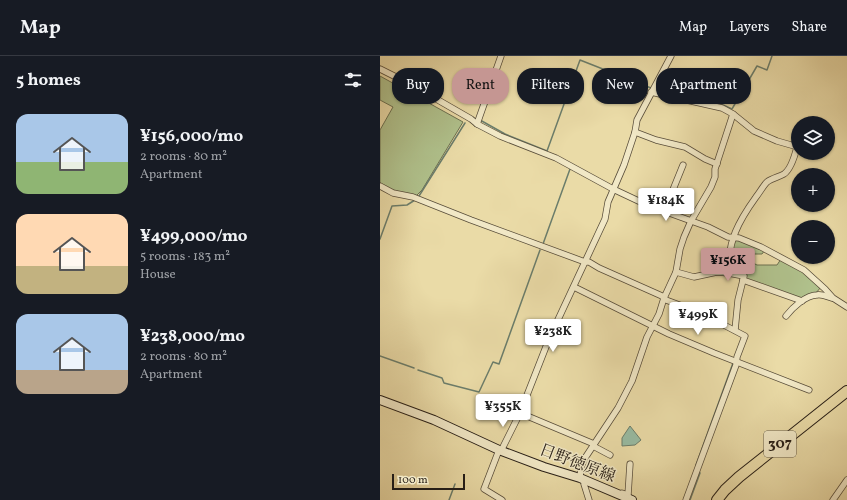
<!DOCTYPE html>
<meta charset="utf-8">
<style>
body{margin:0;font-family:Vollkorn,"Noto Serif JP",serif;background:#20242c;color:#f1f3f6;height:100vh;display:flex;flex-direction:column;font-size:15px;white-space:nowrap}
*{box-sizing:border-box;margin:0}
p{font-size:13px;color:#9ea1a6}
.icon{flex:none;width:22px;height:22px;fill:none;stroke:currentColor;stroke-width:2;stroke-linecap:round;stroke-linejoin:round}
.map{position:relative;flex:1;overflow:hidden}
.sheet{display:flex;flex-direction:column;background:#171b24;width:380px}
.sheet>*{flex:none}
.hud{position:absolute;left:12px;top:12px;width:380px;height:36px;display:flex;gap:8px}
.fabs{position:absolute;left:411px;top:60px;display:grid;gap:8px}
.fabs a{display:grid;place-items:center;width:44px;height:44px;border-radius:50%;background:#171b24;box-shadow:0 1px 3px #0004;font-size:20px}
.scale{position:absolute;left:12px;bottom:10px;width:73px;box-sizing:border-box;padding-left:4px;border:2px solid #271e16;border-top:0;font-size:11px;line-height:14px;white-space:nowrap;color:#271e16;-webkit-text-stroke:3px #f1e8c6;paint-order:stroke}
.price{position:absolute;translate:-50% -34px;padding:0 9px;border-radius:4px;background:#fff;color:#222;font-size:13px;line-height:26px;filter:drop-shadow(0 1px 2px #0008)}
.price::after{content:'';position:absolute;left:50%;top:24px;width:12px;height:9px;margin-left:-6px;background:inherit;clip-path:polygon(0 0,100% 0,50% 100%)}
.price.active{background:#c59692;color:#111}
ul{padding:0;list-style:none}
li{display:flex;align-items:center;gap:12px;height:100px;padding:0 16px}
li span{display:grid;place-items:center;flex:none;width:112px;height:80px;border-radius:12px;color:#555}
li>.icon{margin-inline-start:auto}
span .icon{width:48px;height:48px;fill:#fffc;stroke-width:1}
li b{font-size:17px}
h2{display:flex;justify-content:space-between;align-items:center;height:48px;padding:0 16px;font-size:17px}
.pill{padding:0 14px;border-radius:16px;background:#171b24;box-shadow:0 1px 3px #0004;font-size:14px;line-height:36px}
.pill.active{background:#c59692;color:#111}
header{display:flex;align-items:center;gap:24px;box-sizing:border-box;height:56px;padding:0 20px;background:#171b24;border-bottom:1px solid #363941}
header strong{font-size:19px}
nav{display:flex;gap:22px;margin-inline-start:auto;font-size:14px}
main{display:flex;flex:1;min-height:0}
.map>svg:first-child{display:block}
.green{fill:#b0c18c;stroke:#6c7051}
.water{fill:#98bca3;stroke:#6b7d6b}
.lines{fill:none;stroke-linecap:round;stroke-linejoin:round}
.stream{stroke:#6b7d6b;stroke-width:1.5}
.street-casing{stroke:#584d3a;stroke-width:7}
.secondary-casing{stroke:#271e16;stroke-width:10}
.highway-casing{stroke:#271e16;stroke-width:12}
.street{stroke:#f1e8c6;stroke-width:5.5}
.secondary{stroke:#f1e8c6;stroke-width:8}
.highway{stroke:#eadba7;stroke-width:10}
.labels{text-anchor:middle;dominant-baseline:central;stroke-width:3;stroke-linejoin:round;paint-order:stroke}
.shield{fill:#f1e8c6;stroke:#645b4b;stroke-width:1}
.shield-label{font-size:15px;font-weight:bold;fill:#271e16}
.street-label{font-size:16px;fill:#271e16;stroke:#f1e8c6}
</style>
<header>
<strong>Map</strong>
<nav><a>Map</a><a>Layers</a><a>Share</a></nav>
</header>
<main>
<section class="sheet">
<h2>5 homes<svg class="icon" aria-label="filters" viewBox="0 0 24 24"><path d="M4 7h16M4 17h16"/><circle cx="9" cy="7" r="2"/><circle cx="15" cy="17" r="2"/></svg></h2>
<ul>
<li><span style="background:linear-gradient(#a9c7e8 60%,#8fb573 0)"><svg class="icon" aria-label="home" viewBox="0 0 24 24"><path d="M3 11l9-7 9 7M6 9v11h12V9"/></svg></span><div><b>¥156,000/mo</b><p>2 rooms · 80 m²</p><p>Apartment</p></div></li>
<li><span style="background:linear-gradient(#ffd9b3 65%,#c2b280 0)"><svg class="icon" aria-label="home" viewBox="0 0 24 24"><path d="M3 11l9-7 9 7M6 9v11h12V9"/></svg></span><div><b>¥499,000/mo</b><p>5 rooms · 183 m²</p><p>House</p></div></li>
<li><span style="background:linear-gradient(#a9c7e8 70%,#b9a48a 0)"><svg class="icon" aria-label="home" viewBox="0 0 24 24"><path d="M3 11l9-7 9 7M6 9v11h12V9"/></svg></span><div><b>¥238,000/mo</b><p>2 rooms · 80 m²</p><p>Apartment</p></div></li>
</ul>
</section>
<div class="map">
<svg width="467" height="444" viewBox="0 0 467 444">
<rect width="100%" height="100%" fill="#eadba7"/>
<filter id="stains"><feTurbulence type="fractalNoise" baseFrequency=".005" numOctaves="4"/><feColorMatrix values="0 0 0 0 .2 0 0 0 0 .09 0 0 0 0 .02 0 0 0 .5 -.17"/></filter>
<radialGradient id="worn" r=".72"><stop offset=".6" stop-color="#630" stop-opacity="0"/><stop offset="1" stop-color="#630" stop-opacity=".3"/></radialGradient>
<!-- green -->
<g class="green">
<polygon points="0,20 83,66 42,134 36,140 16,135 0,127 0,74 13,51 0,44"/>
<polygon points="354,183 385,194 382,198 374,198 373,207 377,209 397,209 401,203 423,216 442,230 435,238 422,243 366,223 350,216"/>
</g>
<!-- water -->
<polygon class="water" points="250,370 261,384 255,389 242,390 242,382"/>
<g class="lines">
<!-- stream -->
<g class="stream">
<polyline points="276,34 332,44 352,53 377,10 387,14 392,0"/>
<polyline points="100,64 125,78 167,95 200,4 271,32"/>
<polyline points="39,140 85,67"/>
<polyline points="0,183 12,150 27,149 35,144"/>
<polyline points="163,188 190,113"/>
<polyline points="0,300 34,312"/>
<polyline points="38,314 62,322 64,327 99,336 113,306 119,308 160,194"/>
<polyline points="317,411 316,409 353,307"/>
<polyline points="69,444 75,428"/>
<polyline points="310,444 320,417 319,415"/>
</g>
<defs>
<g id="street">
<polyline points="0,13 32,29 91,63 97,68 120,80 176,102 233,133 267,149 328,171 348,181 359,182 381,191 424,214 445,233 453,242 467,251"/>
<polyline points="271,36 342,52 353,58 374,75 397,85 418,91"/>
<polyline points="97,68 121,0"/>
<polyline points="255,76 276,84 305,91 325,103 337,108"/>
<polyline points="0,130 13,137 33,141 91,164 205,206 209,206 219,212 282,240 286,244 321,257 365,280 357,301 356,309 306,444"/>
<polyline points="286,156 288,146 303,109"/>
<polyline points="296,216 314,221 337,216 348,217"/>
<polyline points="363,224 422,245"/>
<polyline points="194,231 289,278 334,297 429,334"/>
<path d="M406 260C412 252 426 239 437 239 442 238 448 241 452 242"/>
<path d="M355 274 358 244 364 220 348 217C348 185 358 166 376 141 380 136 383 130 387 126 392 122 399 121 404 118 411 113 415 99 417 91"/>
<polyline points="140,357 214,388"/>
<polyline points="213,390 230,399"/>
<polyline points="119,394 104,433 122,444"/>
<polyline points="121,395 140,357 169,283 225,163 228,146 244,109 255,76 257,64 291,0"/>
<polyline points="200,422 201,411 205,402 238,352 252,325 267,281 279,258 284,242 296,216 300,193 304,181 311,165 331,131 335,121 335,113 353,58"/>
<polyline points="204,424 204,428 209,444"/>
<polyline points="242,437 248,439 250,408"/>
<polyline points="453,444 467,424"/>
</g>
<polyline id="secondary" points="0,344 54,364 119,394 164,411 200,422 252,444"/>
<polyline id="highway" points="337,444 345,434 359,421 467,335"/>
</defs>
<!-- street casing -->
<use href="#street" class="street-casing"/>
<!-- secondary casing -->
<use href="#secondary" class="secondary-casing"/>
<!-- highway casing -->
<use href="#highway" class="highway-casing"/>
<!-- street -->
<use href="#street" class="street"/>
<!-- secondary -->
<use href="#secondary" class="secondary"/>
<!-- highway -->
<use href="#highway" class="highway"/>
</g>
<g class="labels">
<!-- shield labels -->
<rect class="shield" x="384" y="375" width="32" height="26" rx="3"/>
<g class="shield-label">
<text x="400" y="388">307</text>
</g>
<!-- street labels -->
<g class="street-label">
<text transform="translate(197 408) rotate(21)">日野徳原線</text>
</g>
</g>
<rect width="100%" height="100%" filter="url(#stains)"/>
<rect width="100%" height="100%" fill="url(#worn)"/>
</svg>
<div class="fabs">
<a><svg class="icon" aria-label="layers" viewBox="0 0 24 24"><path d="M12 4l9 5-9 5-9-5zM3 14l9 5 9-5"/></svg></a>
<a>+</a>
<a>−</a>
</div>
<div class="scale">100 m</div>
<b class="price" style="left:286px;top:166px">¥184K</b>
<b class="price active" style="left:348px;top:226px">¥156K</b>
<b class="price" style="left:318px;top:280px">¥499K</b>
<b class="price" style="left:173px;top:297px">¥238K</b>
<b class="price" style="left:123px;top:372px">¥355K</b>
<div class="hud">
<a class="pill">Buy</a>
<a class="pill active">Rent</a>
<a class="pill">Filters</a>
<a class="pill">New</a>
<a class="pill">Apartment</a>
</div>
</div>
</main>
